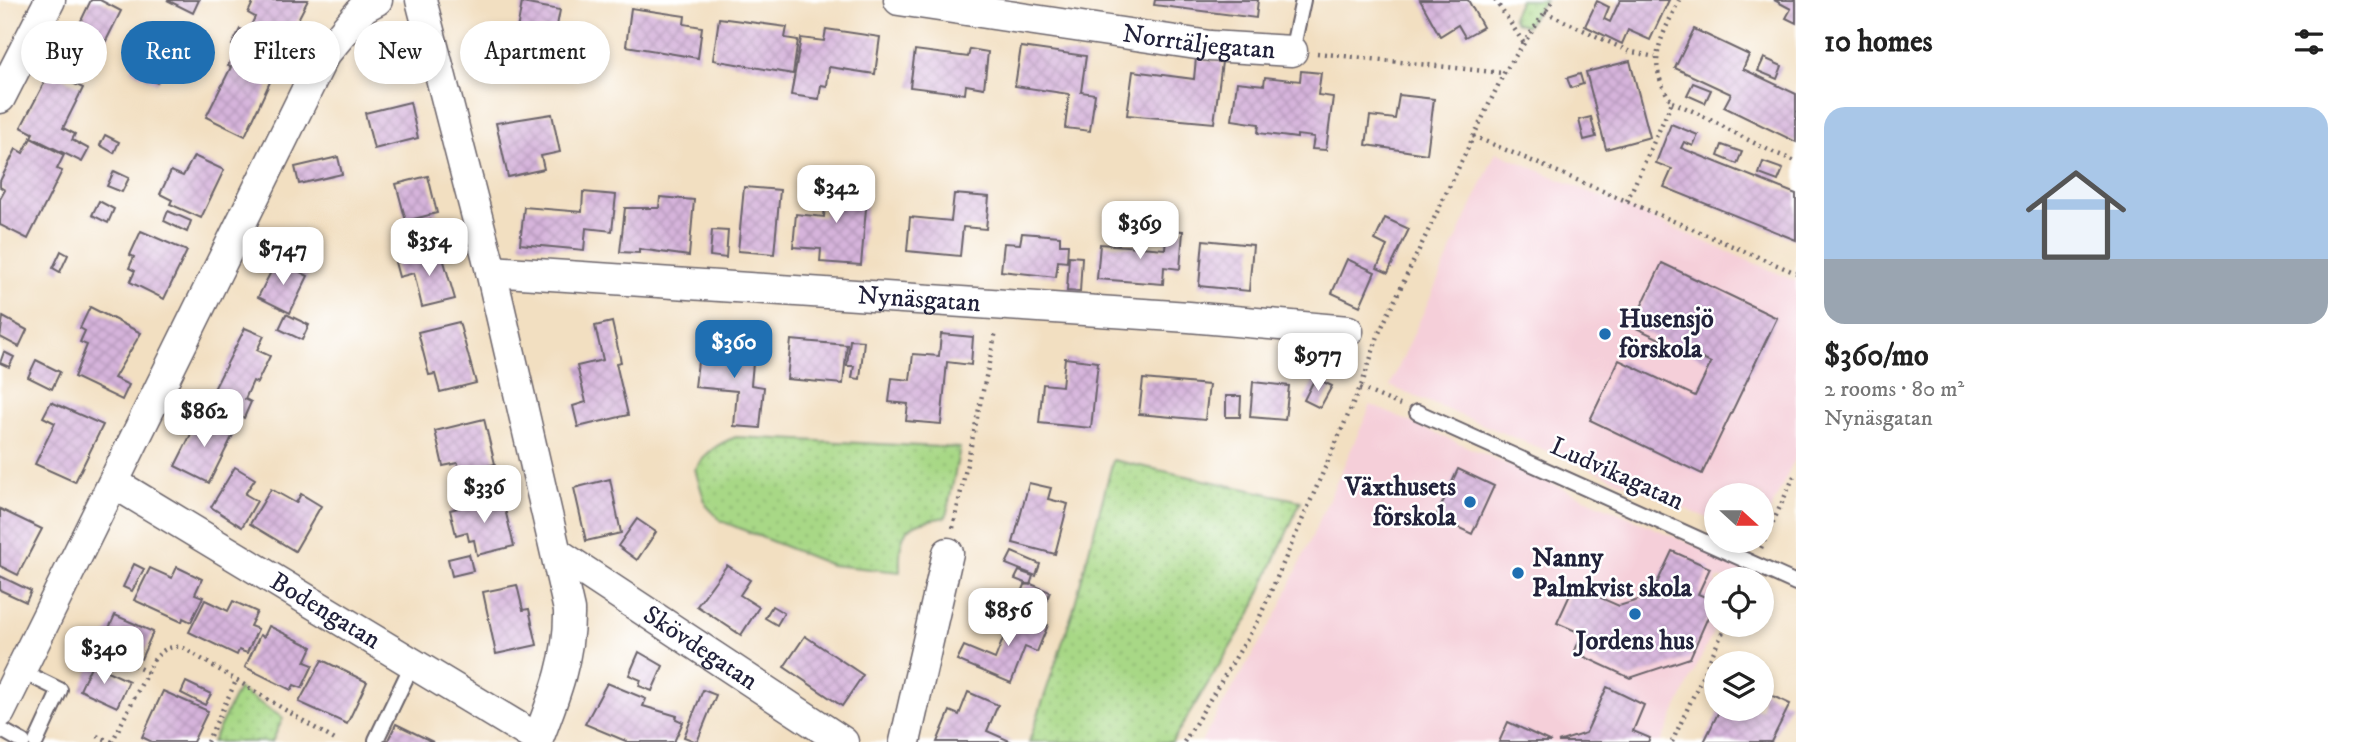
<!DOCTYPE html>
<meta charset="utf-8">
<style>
body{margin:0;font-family:"IM FELL DW Pica",serif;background:#f6f6f6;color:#222;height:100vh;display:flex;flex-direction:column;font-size:26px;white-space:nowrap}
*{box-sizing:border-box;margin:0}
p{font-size:23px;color:#767676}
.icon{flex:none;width:38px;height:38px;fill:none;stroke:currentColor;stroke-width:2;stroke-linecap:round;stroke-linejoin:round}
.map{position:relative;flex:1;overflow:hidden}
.side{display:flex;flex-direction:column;background:#fff;width:560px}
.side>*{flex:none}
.guide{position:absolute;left:21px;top:21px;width:665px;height:63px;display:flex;gap:14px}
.needle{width:46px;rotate:111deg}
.tools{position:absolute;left:1704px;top:483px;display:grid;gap:14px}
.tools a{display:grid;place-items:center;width:70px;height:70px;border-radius:50%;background:#fff;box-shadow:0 4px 10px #0003;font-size:35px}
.price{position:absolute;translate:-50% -60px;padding:0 16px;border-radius:14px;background:#fff;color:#222;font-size:23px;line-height:46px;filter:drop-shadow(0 2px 4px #0008)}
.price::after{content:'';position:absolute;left:50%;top:42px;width:21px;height:16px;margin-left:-10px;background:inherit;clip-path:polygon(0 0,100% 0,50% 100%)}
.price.current{background:#1f6fb2;color:#fff}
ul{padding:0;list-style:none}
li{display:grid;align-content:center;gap:14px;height:371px;padding:0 28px}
li span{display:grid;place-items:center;height:217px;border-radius:21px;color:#555}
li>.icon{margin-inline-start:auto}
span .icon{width:126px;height:126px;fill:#fffc;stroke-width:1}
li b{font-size:30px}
h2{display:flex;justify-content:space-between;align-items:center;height:84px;padding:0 28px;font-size:30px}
.tag{padding:0 24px;border-radius:32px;background:#fff;box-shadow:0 4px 10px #0003;font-size:24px;line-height:63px}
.tag.current{background:#1f6fb2;color:#fff}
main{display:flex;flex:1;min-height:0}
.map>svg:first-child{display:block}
.built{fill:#f5cfd9}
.grass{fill:url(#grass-dots);stroke:#657d60;stroke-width:2}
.building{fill:url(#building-cross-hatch)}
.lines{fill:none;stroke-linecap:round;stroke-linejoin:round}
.service-casing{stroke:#6b646a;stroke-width:18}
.minor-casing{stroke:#6b646a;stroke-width:33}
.path{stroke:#6b646a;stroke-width:4.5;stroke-dasharray:2 5;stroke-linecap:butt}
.service{stroke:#fff;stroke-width:14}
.minor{stroke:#fff;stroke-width:30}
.poi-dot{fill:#1f6fb2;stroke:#fff;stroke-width:2.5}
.labels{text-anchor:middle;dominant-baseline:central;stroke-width:5;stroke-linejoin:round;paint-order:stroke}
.street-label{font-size:26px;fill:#22223b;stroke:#fff}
.poi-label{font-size:26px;font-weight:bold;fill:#22223b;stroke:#fff;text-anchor:start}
</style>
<main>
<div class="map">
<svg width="1796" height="742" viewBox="0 0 1796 742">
<defs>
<pattern id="grass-dots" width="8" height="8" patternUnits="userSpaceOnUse" patternTransform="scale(1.75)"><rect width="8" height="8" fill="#a8d886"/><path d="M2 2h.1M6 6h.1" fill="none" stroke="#90b975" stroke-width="1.8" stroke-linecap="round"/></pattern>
<pattern id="building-cross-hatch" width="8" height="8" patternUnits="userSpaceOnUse" patternTransform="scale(1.75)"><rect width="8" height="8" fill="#d6b4db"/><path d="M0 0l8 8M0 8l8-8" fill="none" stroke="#b79abd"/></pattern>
</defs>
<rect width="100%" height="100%" fill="#fff"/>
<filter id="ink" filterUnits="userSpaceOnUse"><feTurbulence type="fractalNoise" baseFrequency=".0143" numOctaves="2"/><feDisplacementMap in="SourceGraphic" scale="14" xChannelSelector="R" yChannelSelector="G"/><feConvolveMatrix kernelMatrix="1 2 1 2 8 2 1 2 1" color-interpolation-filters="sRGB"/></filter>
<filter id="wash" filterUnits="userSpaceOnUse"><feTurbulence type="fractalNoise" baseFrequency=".00686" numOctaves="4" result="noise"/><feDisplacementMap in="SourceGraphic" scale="28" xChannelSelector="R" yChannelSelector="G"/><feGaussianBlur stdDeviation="1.57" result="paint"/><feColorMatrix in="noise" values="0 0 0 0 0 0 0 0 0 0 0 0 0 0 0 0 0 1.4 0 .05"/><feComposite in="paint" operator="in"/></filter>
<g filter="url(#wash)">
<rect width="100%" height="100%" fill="#f2dfc1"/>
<!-- built -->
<g class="built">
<polygon points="1496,152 1796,281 1796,456 1762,529 1762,495 1717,495 1717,522 1390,386"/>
<polygon points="1371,405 1744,567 1738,579 1717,579 1717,624 1661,742 1201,742 1279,610"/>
</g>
<!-- grass -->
<g class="grass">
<polygon points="1520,0 1545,0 1526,26 1515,22 1512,17"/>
<path d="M736 437 960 448 946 517C904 524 899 529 900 572L831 565 721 521 706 505 695 470C706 452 717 444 736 437Z"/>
<polygon points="1113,460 1301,501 1250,615 1172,742 1029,742 1073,611"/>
<polygon points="238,689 283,718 272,742 212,742"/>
</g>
<g id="blocks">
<!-- building -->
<g class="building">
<polygon points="91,0 100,0 121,11 106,41 78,27"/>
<polygon points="167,0 199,0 193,13"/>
<polygon points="254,0 308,0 275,64 232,45 240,29 248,32 255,17 248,13"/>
<polygon points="1155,0 1258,0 1256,18 1154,5"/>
<polygon points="1420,0 1468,0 1483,27 1465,37 1458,25 1440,36"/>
<polygon points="1620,0 1669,0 1650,40 1628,30 1622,44 1585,26 1597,1 1609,7 1604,19 1610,22"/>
<polygon points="1774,0 1796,0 1796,23 1786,18 1791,9"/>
<polygon points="522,3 560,10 556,31 539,29 532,69 500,63 502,48 513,50"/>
<polygon points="631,8 685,16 684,24 702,27 698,58 626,46"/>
<polygon points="719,18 787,27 785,38 798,40 793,74 713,60"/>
<polygon points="826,29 880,37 875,74 829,67 827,86 821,85 819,99 791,95 801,38 824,41"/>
<polygon points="1694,29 1749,55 1743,69 1796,94 1796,142 1724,107 1731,94 1675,68"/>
<polygon points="1021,47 1086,56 1081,92 1095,94 1090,131 1065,128 1069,94 1015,86"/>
<polygon points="236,49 264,61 258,76 270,82 245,136 206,117 231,67 228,66"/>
<polygon points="970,49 988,52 984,88 966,85 965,94 910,87 915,50 968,57"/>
<polygon points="140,52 166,65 157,83 131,70"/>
<polygon points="1196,58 1222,62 1214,123 1127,115 1133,71 1194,79"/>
<polygon points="1764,58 1782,66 1777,79 1758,71"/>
<polygon points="1630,61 1650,137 1606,149 1586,72"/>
<polygon points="1301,71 1321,73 1318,95 1333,97 1326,150 1312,149 1314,137 1297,135 1297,138 1258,133 1259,124 1232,120 1237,82 1264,85 1265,77 1300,81"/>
<polygon points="50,72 83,88 63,128 75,134 72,140 89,149 82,162 31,137 33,133 21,127"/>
<polygon points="1580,74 1583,84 1571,88 1567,78"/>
<polygon points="1693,83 1711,90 1705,103 1687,95"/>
<polygon points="1399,95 1434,99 1427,154 1366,145 1370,116 1395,119"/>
<polygon points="410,102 418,138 374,149 365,113"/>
<polygon points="552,114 560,152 541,156 544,169 508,177 496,123"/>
<polygon points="1591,117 1596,137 1584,140 1579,120"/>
<polygon points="1671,124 1698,135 1693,146 1684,142 1681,148 1796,194 1796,240 1664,187 1672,169 1656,163"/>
<polygon points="105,135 119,142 114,153 100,145"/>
<polygon points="31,138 64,155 57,169 62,171 28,239 0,225 0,199 5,190 0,187 0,181 16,149 23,153"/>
<polygon points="1722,145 1742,152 1737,164 1718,156"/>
<polygon points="194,156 224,170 201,218 170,204 172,200 160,194 171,171 183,176"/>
<polygon points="338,157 342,174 299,184 295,167"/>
<polygon points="1763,162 1783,169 1778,181 1759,174"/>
<polygon points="114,171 129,178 122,192 107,186"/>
<polygon points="428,176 437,213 406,221 396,184"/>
<polygon points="827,182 868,186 861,265 820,262 821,249 793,247 796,214 824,217"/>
<polygon points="744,187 780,190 774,254 738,251"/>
<polygon points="583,192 616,195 612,231 586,228 584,250 520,244 524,207 582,212"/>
<polygon points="954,194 989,197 986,229 963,227 960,256 907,251 910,217 951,221"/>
<polygon points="660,197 694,200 689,256 639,249 639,253 620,252 625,208 659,208"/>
<polygon points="99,201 114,209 108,223 92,215"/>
<polygon points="168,211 191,221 187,232 164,221"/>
<polygon points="1385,218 1409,229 1388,273 1377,268 1387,246 1375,240"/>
<polygon points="430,220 433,234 400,241 397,228"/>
<polygon points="712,230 728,231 726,258 710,256"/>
<polygon points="1167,230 1183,231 1180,269 1164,267 1163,284 1097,279 1100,244 1165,249"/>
<polygon points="141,231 187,251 164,299 130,282 135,271 129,268 134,257 130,255"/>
<polygon points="1022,233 1060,236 1060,244 1068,244 1067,262 1058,261 1056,277 1001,271 1004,243 1020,244"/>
<polygon points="450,234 453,245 421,253 417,242"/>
<polygon points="1203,240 1253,245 1249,291 1199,286"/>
<polygon points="61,251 68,255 60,272 53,268"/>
<polygon points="441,251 455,299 422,307 414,273 399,277 395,262"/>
<polygon points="1069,256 1082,257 1080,292 1067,291"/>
<polygon points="1347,259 1375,272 1360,306 1332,293"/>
<polygon points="277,260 308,276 290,313 258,297"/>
<polygon points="1662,263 1777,318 1702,474 1590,420 1619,360 1695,396 1711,363 1632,326"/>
<polygon points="90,307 141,333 114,378 129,385 122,400 74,377 87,345 80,342 85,331 80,328"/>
<polygon points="286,314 309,325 302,340 279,329"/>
<polygon points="3,317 27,330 19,347 0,337"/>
<polygon points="459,322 476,383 440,392 435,374 429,375 418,332"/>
<polygon points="612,322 621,362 616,363 628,415 578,427 573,406 586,402 577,366 603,360 595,326"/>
<polygon points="245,328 264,336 257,350 270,356 257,383 253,381 245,399 251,402 244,418 208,401"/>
<polygon points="941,334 973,337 971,365 947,362 941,424 906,421 908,404 889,402 892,378 910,380 913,354 939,356"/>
<polygon points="731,339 755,341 751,385 764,387 760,428 734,426 737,391 695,387 699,353 730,356"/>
<polygon points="791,340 847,345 843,384 787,379"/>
<polygon points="850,340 864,341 860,379 852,378 854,366 847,366"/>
<polygon points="4,352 14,357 9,367 0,363"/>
<polygon points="1065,358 1098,362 1091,428 1039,423 1043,384 1062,386"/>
<polygon points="36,360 60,372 52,389 28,377"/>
<polygon points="1315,378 1332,386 1320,408 1304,400"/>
<polygon points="1143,379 1209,385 1205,420 1139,414"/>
<polygon points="1253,382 1289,386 1285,420 1250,417"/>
<polygon points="1226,396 1241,396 1240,417 1226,417"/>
<polygon points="51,402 103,425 75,482 35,464 55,423 43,417"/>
<polygon points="200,416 234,433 209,483 175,466"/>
<polygon points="484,419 495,464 460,473 458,463 443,466 435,431"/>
<polygon points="235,467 255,479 245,494 257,501 242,527 211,507"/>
<polygon points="1458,469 1494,486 1472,534 1436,517"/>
<polygon points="610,479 621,533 586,541 574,488"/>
<polygon points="1029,483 1051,488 1048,499 1068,504 1055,554 1013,543"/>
<polygon points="271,489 296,503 301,494 321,506 295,551 250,524"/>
<polygon points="502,497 514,546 477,555 474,540 469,541 467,532 456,535 450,510"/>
<polygon points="0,509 42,529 18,575 0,566"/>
<polygon points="637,519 656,532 637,560 618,546"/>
<polygon points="1672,551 1710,568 1698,594 1715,601 1690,658 1630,678 1574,652 1583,634 1557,623 1574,586 1619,606 1651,596"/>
<polygon points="1012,552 1040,564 1036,576 1006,564"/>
<polygon points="469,554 473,571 452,576 448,559"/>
<polygon points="134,564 144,569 132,591 123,587"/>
<polygon points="727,565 750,580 740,595 759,607 741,635 697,606"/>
<polygon points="177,567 202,579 195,594 203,597 191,622 183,618 182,622 134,600 150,568 172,578"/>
<polygon points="1019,571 1033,576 1030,585 1015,579"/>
<polygon points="0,576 31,591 26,602 0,590"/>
<polygon points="1031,584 1050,592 1040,617 1021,610 1024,602 1019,600 1025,585"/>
<polygon points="517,585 523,610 529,609 537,645 496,654 483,592"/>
<polygon points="205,600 228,611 233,601 257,612 250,626 258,629 247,653 239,650 237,655 189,632"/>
<polygon points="772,606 784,613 777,625 765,618"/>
<polygon points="1014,611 1048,625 1037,652 1025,647 1011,683 957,660 964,646 995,659"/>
<polygon points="115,615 153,632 141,659 103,641"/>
<polygon points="269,626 312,647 305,662 313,665 302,688 294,685 291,690 245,667 260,635 264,637"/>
<polygon points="805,636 863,675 842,706 784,667"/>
<polygon points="639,652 663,666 652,691 639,686 641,680 629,675"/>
<polygon points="322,660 367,682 347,724 299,702"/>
<polygon points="92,664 129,681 117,707 80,690"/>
<polygon points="186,682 211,694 205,705 181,693"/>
<polygon points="607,683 646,699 643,706 677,716 676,719 683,722 674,742 628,742 585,724"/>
<polygon points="1607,687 1644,705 1633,731 1650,738 1648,742 1558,742 1586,733"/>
<polygon points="703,690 716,695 697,742 684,737"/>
<polygon points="163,691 208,711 193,742 152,742 142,737"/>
<polygon points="1762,691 1790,704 1771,742 1704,742 1720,709 1762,709"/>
<polygon points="968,692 998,705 987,731 1012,742 937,742 950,711 959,715"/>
<polygon points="1508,722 1551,742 1499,742"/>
<polygon points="396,724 433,742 387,742"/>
</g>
</g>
</g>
<g filter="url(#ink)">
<use href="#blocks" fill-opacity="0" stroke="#6b646a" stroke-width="2"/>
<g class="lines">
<defs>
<g id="service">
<polyline points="1292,51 1303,0"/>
<polyline points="1417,412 1796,583"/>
<polyline points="21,671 60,690 36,742"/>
<polyline points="0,729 23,742"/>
<polyline points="376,740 412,665"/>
</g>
<g id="minor">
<path id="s1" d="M899 0 1210 46 1292 51"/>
<polyline points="0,98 50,0"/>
<path id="s2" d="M491 271 1189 317 1348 331"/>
<path id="s3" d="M114 483 538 739C555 695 570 657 569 610L491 271 421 0"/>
<path id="s4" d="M557 553 843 742"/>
<polyline points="0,712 324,55 364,7 377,0"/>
<polyline points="905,742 948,553"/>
</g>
</defs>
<!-- service casing -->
<use href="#service" class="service-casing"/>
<!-- minor casing -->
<use href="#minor" class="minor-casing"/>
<!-- path -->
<g class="path">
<polyline points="1495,0 1525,45"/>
<polyline points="1545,12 1628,51 1655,57"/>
<polyline points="1317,53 1503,73"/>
<path d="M1672 102C1715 119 1752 146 1796 161"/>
<polyline points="1473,136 1796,273"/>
<path d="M1627 201 1672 102C1644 62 1661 39 1679 0"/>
<polyline points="1360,388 1400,405"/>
<polyline points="953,528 996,331"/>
<polyline points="1761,548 1796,472"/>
<polyline points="127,662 147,672"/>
<polyline points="97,736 112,742"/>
<path d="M112 742 153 661C162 650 167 646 182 647L338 742"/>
<polyline points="207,742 236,681"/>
<polyline points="1184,742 1258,621 1363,381 1379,333 1504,73 1553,0"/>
<polyline points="1672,742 1726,625"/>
</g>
<!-- service -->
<use href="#service" class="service"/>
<!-- minor -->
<use href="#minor" class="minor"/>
</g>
</g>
<!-- markers -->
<g class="poi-dot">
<circle cx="1605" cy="334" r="7"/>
<circle cx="1470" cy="502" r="7"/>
<circle cx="1518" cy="573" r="7"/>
<circle cx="1635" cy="614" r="7"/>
</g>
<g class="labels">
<!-- street labels -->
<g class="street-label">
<text stroke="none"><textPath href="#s1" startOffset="303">Norrtäljegatan</textPath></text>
<text stroke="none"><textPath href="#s2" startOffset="429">Nynäsgatan</textPath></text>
<text transform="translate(1617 474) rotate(24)">Ludvikagatan</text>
<text stroke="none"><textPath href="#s3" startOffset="247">Bodengatan</textPath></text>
<text stroke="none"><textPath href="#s4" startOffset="172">Skövdegatan</textPath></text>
</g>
<!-- poi labels -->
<g class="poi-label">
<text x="1619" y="319">Husensjö<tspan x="1619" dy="30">förskola</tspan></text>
<text x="1456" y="487" text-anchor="end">Växthusets<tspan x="1456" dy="30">förskola</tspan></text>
<text x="1532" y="558">Nanny<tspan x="1532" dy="30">Palmkvist skola</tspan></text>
<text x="1635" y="641" text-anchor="middle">Jordens hus</text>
</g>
</g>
</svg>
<div class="tools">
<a><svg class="needle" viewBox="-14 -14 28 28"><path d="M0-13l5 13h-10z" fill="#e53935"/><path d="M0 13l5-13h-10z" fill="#767676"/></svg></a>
<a><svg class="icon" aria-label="locate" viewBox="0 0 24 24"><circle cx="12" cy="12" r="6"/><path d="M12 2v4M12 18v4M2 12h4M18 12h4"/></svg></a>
<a><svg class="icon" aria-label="layers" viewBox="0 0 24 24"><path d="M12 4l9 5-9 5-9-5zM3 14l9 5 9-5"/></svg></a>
</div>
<b class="price" style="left:836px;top:225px">$342</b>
<b class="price" style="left:1140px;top:261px">$369</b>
<b class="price" style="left:429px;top:278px">$354</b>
<b class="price" style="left:283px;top:287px">$747</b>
<b class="price current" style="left:734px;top:380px">$360</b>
<b class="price" style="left:1318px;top:393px">$977</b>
<b class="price" style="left:204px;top:449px">$862</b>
<b class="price" style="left:484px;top:525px">$336</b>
<b class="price" style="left:1008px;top:648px">$856</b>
<b class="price" style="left:104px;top:686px">$340</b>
<div class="guide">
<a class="tag">Buy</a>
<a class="tag current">Rent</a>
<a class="tag">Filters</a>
<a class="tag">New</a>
<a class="tag">Apartment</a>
</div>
</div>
<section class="side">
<h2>10 homes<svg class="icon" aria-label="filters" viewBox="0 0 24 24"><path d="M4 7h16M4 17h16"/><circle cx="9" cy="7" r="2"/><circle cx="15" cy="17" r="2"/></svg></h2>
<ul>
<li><span style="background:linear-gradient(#a9c7e8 70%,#9aa5b1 0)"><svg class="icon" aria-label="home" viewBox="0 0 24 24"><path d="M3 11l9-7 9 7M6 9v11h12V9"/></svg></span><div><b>$360/mo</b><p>2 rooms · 80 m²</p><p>Nynäsgatan</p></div></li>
</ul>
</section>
</main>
